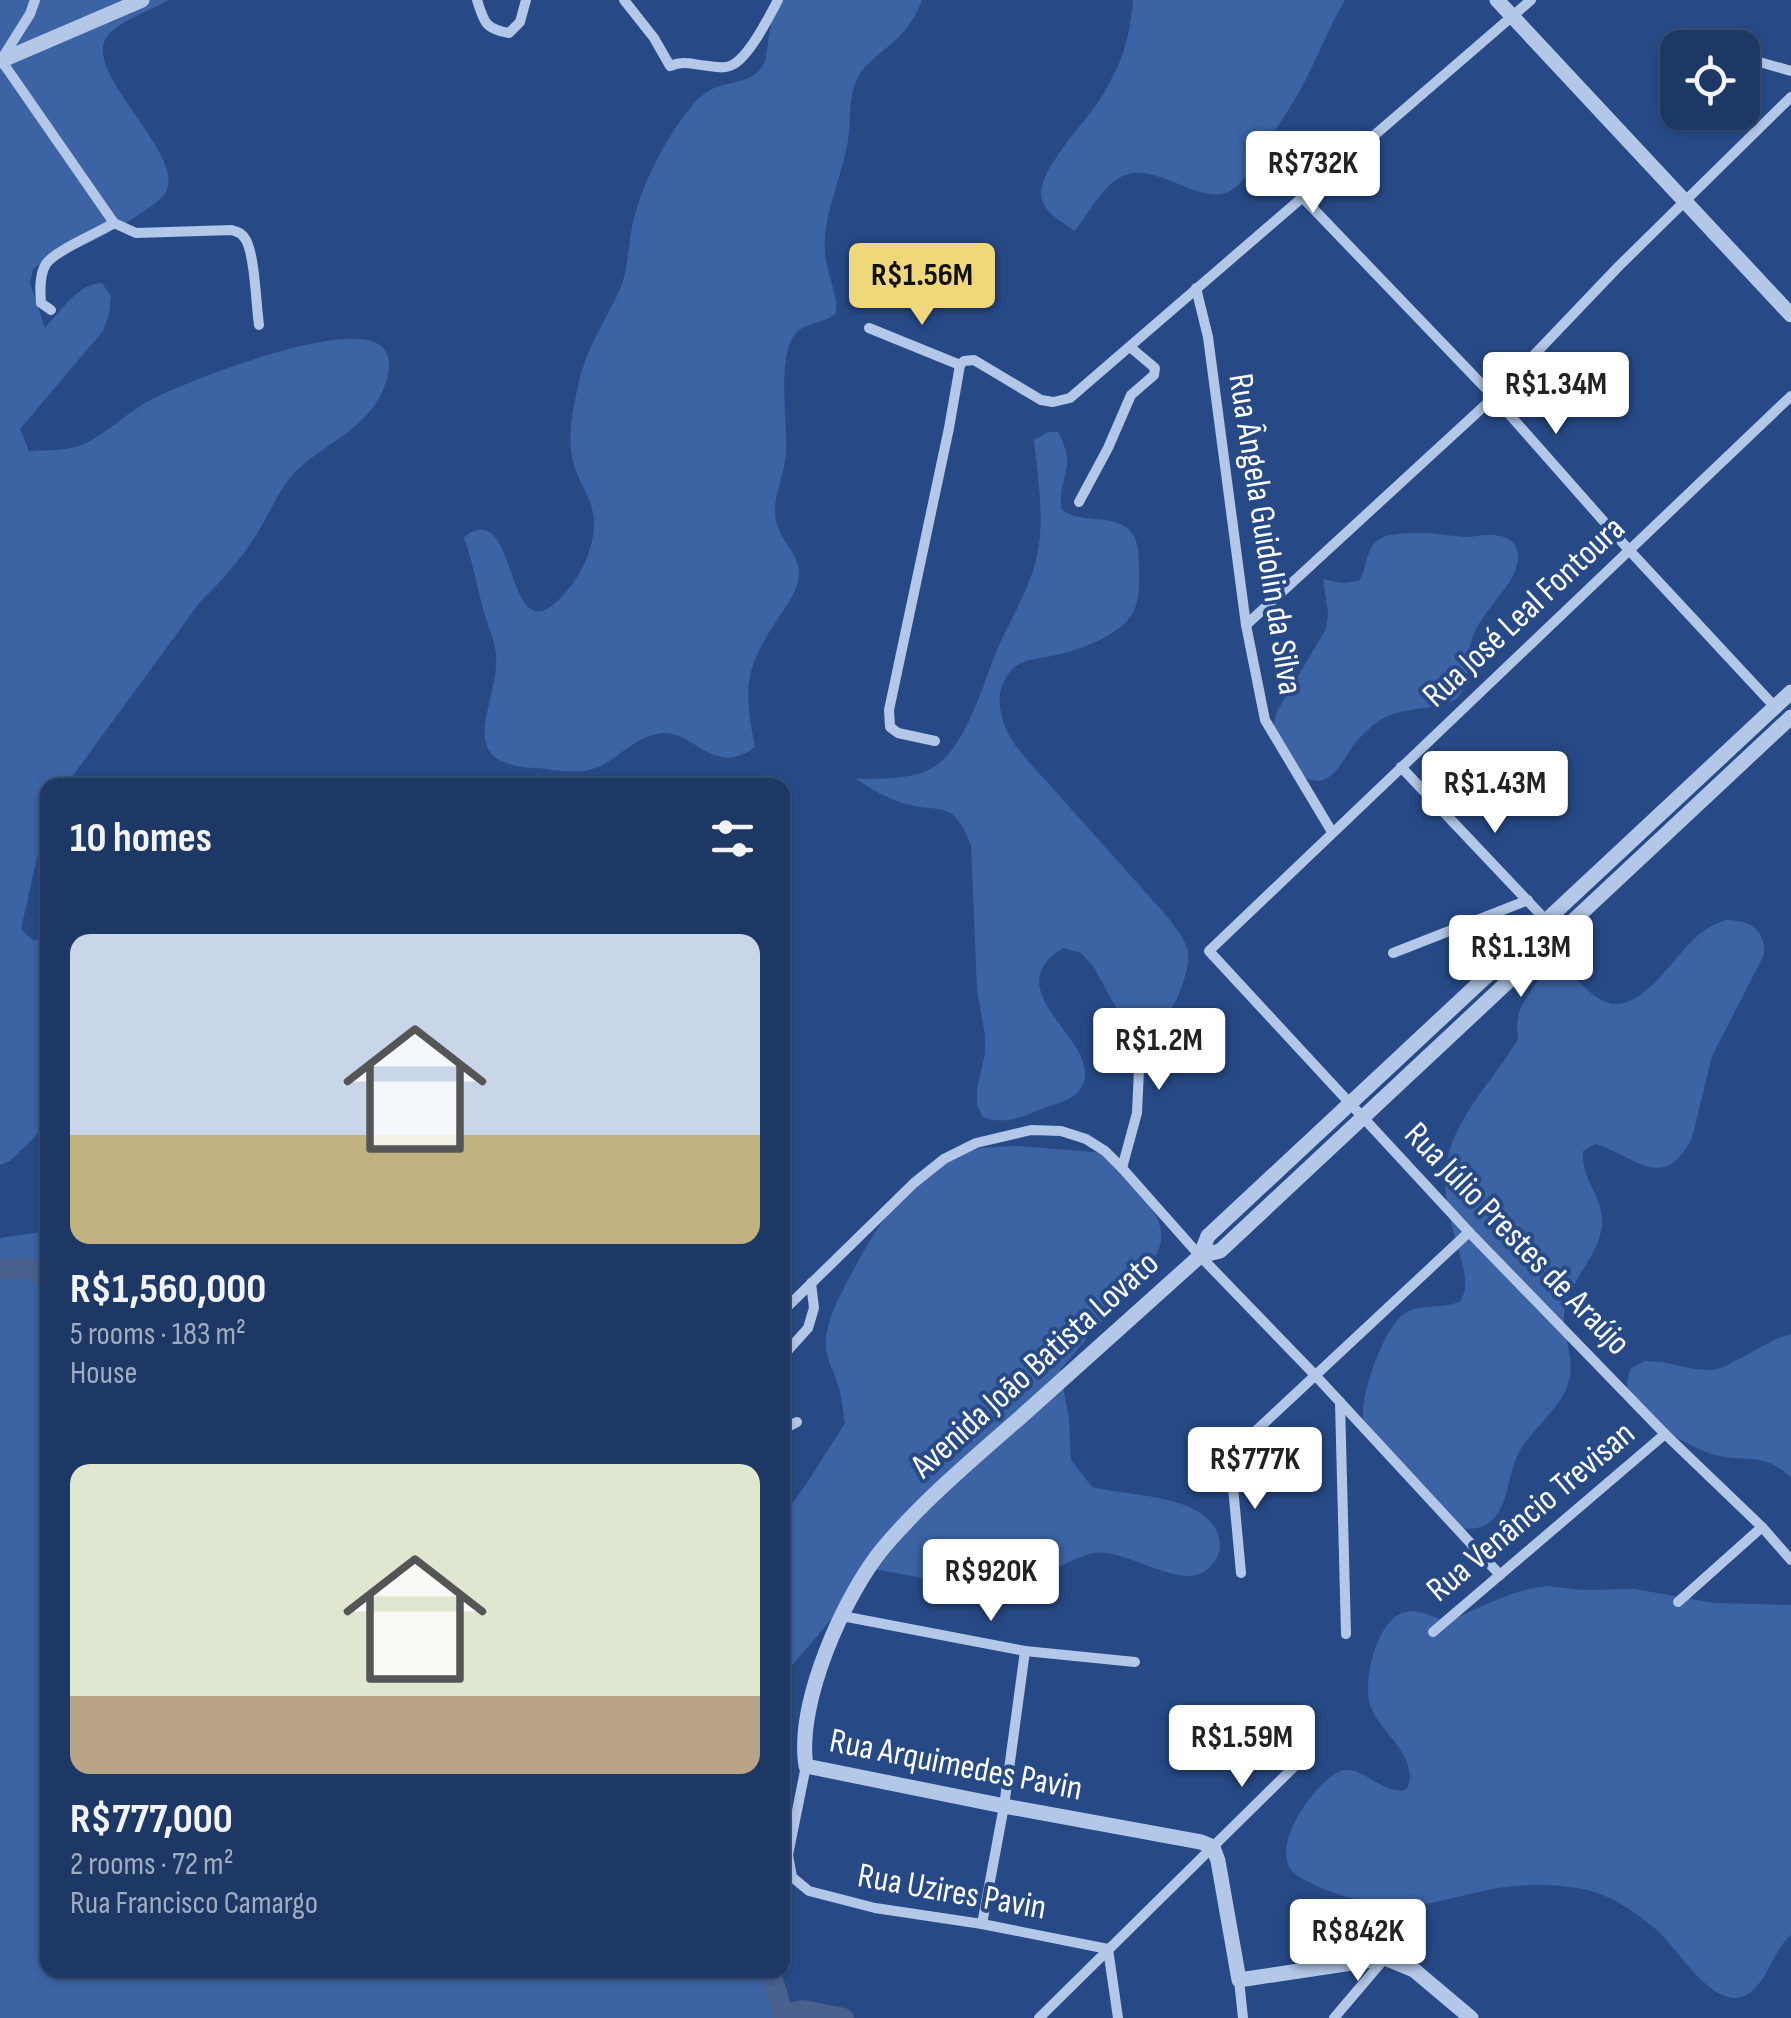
<!DOCTYPE html>
<meta charset="utf-8">
<style>
body{margin:0;font-family:"Sofia Sans Condensed",sans-serif;background:#253f6b;color:#f1f3f6;height:100vh;display:flex;flex-direction:column;font-size:38px;white-space:nowrap}
*{box-sizing:border-box;margin:0}
p{font-size:32px;color:#a0acbf}
.icon{flex:none;width:55px;height:55px;fill:none;stroke:currentColor;stroke-width:2;stroke-linecap:round;stroke-linejoin:round}
.map{position:relative;flex:1;overflow:hidden}
.panel{position:absolute;left:40px;top:778px;width:750px;height:1200px;display:flex;flex-direction:column;background:#1d3865;border-radius:20px;box-shadow:0 2px 8px #0004,0 0 0 2px #3b5279}
.panel>*{flex:none}
.buttons{position:absolute;left:1660px;top:30px;display:grid;gap:20px}
.buttons a{display:grid;place-items:center;width:100px;height:100px;border-radius:20px;background:#1d3865;box-shadow:0 2px 8px #0004,0 0 0 2px #3b5279;font-size:50px}
.price{position:absolute;translate:-50% -85px;padding:0 22px;border-radius:10px;background:#fff;color:#222;font-size:32px;line-height:65px;filter:drop-shadow(0 2px 5px #0008)}
.price::after{content:'';position:absolute;left:50%;top:60px;width:30px;height:22px;margin-left:-15px;background:inherit;clip-path:polygon(0 0,100% 0,50% 100%)}
.price.selected{background:#f0d779;color:#111}
ul{padding:0;list-style:none}
li{display:grid;align-content:center;gap:20px;height:530px;padding:0 30px}
li span{display:grid;place-items:center;height:310px;border-radius:20px;color:#555}
li>.icon{margin-inline-start:auto}
span .icon{width:180px;height:180px;fill:#fffc;stroke-width:1}
li b{font-size:42px}
h2{display:flex;justify-content:space-between;align-items:center;height:120px;padding:0 30px;font-size:42px}
.map>svg:first-child{display:block}
.green{fill:#3c63a4}
.lines{fill:none;stroke-linecap:round;stroke-linejoin:round}
.river{stroke:#4a618e;stroke-width:20}
.minor{stroke:#b3c7e8;stroke-width:10}
.tertiary{stroke:#b3c7e8;stroke-width:15}
.labels{text-anchor:middle;dominant-baseline:central;stroke-width:8;stroke-linejoin:round;paint-order:stroke}
.street-label{font-size:35px;fill:#fff;stroke:#274a87}
</style>
<div class="map">
<svg width="1791" height="2018" viewBox="0 0 1791 2018">
<rect width="100%" height="100%" fill="#274a87"/>
<!-- green -->
<g class="green">
<path d="M0 0H169C151 10 124 19 109 34 76 69 187 153 166 192 157 207 100 239 82 246 65 254 48 258 33 269L30 283 45 328C61 311 77 284 102 283L111 296 109 315 103 331 20 429 29 451C45 450 66 451 81 445 103 437 124 415 145 403 180 383 355 314 383 348 395 361 387 384 379 398 359 434 315 448 289 479 278 493 271 510 262 525 245 555 224 579 200 602L66 785H48L47 813 21 929 34 941 47 934V1125L10 1161 0 1165Z"/>
<path d="M775 0H922C915 20 902 36 885 49 875 58 865 64 858 77 847 97 852 124 847 146 840 182 823 215 825 252 826 274 838 292 836 313 825 324 806 322 796 333 776 356 788 423 786 453 785 473 774 493 775 514 776 539 802 555 799 576 797 593 784 609 775 623 743 672 744 692 755 747 712 780 692 725 656 734 630 740 614 764 589 770 572 774 551 769 535 768 450 764 499 704 496 657 496 642 488 627 484 612 477 587 473 563 464 538 470 532 475 529 484 530 514 534 512 640 554 604 581 581 603 537 590 502 585 488 576 476 573 461 567 436 573 410 578 386 586 348 605 322 620 289 629 268 628 244 633 222 643 182 665 139 691 107 696 100 705 92 714 88 734 80 753 84 765 62Z"/>
<path d="M1133 0H1345C1329 27 1318 56 1304 83 1292 106 1277 127 1263 149 1254 163 1245 183 1230 191 1200 208 1152 157 1119 178 1100 190 1088 214 1075 231 1064 223 1046 214 1042 200 1034 176 1081 126 1094 108 1102 97 1108 86 1114 74 1126 52 1131 25 1133 0Z"/>
<path d="M1049 432H1058C1079 470 1056 476 1062 510 1082 524 1108 514 1127 528 1139 536 1139 556 1139 570 1139 584 1140 601 1132 614 1117 638 1078 650 1052 656 1041 658 1026 659 1016 666 1003 676 998 692 1000 707 1001 714 1003 722 1006 729 1017 753 1041 774 1058 794 1095 836 1133 878 1170 920 1175 928 1184 938 1187 948 1195 973 1164 1023 1153 1047L1128 1029 1093 966 1081 953 1063 948C989 993 1114 1047 1079 1091 1071 1101 1055 1104 1044 1108 1024 1116 1004 1126 983 1117L977 1105V1089L985 1053V1035L977 990 971 845C952 795 939 816 900 802 884 797 870 788 856 779 882 778 916 781 938 764 967 743 984 681 998 648 1011 618 1030 588 1037 556 1045 518 1038 478 1034 440Z"/>
<path d="M1426 533C1439 534 1452 536 1465 537 1473 537 1480 535 1488 535 1520 534 1525 556 1510 581 1499 598 1484 613 1475 631 1464 652 1474 679 1458 697 1443 713 1399 702 1372 726 1367 731 1361 736 1356 742 1346 754 1336 779 1319 781 1316 781 1308 779 1304 778L1273 729 1276 713 1326 629 1328 613 1323 579 1341 583 1359 581C1366 570 1365 559 1371 548 1380 530 1409 534 1426 533Z"/>
<path d="M1726 920C1750 920 1766 930 1764 955L1712 1056 1692 1138C1663 1195 1635 1155 1595 1144L1583 1151C1583 1156 1583 1161 1584 1166 1588 1186 1604 1203 1602 1224 1600 1255 1571 1278 1565 1308 1560 1331 1574 1353 1570 1376 1565 1406 1534 1426 1519 1452 1507 1474 1510 1505 1490 1522 1478 1531 1467 1529 1453 1527L1366 1427C1364 1420 1363 1418 1363 1412 1363 1388 1386 1322 1407 1312 1425 1303 1441 1310 1461 1301L1465 1289V1276C1459 1246 1446 1214 1445 1184 1443 1127 1492 1084 1518 1039 1515 1017 1520 1006 1532 989 1572 931 1585 1026 1634 999 1670 979 1684 932 1726 920Z"/>
<path d="M1018 1146 1105 1153C1122 1174 1159 1205 1161 1232 1163 1243 1157 1253 1152 1262L1060 1370 1069 1419 1071 1460 1092 1487C1127 1496 1201 1494 1217 1532 1221 1542 1221 1552 1215 1561 1208 1570 1202 1575 1190 1576 1164 1577 1116 1548 1094 1553 1069 1558 1048 1576 1025 1584 993 1594 910 1575 874 1569L783 1676 782 1622 791 1627 783 1602V1516L805 1486 845 1423C843 1410 842 1397 838 1385 835 1372 827 1362 826 1348 824 1325 837 1302 847 1282 875 1228 906 1177 965 1152 980 1146 1002 1147 1018 1146Z"/>
<polygon points="47,1231 48,1970 776,1970 777,2010 794,2018 0,2018 0,1238"/>
<path d="M1791 1334V1478C1763 1449 1742 1465 1709 1453 1685 1444 1645 1421 1631 1398 1625 1388 1627 1378 1631 1368L1645 1361 1662 1362 1694 1369 1712 1370 1724 1367 1776 1339Z"/>
<path d="M1547 1586 1583 1590 1635 1589 1714 1603 1791 1605V1935C1772 1951 1768 1983 1746 1995 1714 2012 1678 1949 1659 1932 1639 1915 1614 1896 1587 1890 1550 1882 1511 1884 1474 1893 1452 1898 1430 1905 1407 1906 1373 1908 1326 1893 1298 1876 1261 1855 1320 1771 1346 1770 1362 1770 1374 1783 1388 1788 1393 1790 1398 1790 1403 1791L1408 1787C1418 1753 1380 1734 1370 1705 1363 1680 1376 1623 1402 1613 1416 1607 1434 1617 1447 1622 1480 1608 1512 1589 1547 1586Z"/>
</g>
<g class="lines">
<!-- river -->
<g class="river">
<polyline points="0,1269 30,1268 48,1280"/>
<polyline points="770,1970 783,2013 786,2014 803,2010 844,2018"/>
</g>
<!-- minor -->
<g class="minor">
<path d="M35 0 30 14 1 60 114 223 136 233 232 230C239 233 241 232 246 240 255 257 256 304 259 325"/>
<path d="M477 0C484 21 484 29 509 33L520 22 526 0"/>
<path d="M624 0 654 38 670 66C685 60 693 65 709 66 716 67 725 69 732 65 749 57 769 17 778 0"/>
<polyline points="1671,37 1709,48"/>
<polyline points="1742,57 1791,71"/>
<polyline points="1303,198 1494,397 1629,550 1775,707"/>
<polyline points="1196,288 1208,337 1246,625 1265,720 1332,832"/>
<path d="M51 310 41 303C40 291 39 275 46 264 54 251 98 233 114 223"/>
<polyline points="869,328 960,365"/>
<polyline points="1791,396 1209,951 1469,1232 1665,1434 1762,1527 1791,1560"/>
<polyline points="1079,502 1108,448 1131,395 1154,375 1155,368 1130,347"/>
<polyline points="1246,625 1494,397 1619,266 1791,97"/>
<polyline points="935,741 898,733 890,727 889,710 949,428 960,365 964,361 974,360 1041,400 1053,402 1070,398 1531,0"/>
<polyline points="1401,767 1559,934"/>
<polyline points="1393,953 1528,900"/>
<polyline points="1112,1028 1119,1042 1139,1069 1137,1113 1122,1168"/>
<polyline points="782,1312 914,1183 944,1159 976,1143 1031,1130 1061,1131 1086,1139 1105,1151 1122,1168 1200,1256 1315,1375 1500,1575"/>
<polyline points="782,1357 808,1328 814,1308 811,1283"/>
<polyline points="1340,1402 1346,1634"/>
<polyline points="782,1430 797,1422"/>
<polyline points="1241,1573 1230,1455 1469,1232"/>
<polyline points="1678,1602 1762,1527"/>
<polyline points="842,1616 1025,1651 1135,1662"/>
<polyline points="1433,1632 1665,1434"/>
<polyline points="806,1766 788,1855 792,1877 809,1891 875,1908 982,1924 1108,1949 1118,2018"/>
<polyline points="982,1924 1004,1806 1025,1651"/>
<polyline points="1239,1980 1243,2018"/>
<polyline points="1039,2018 1299,1762"/>
<polyline points="1334,2018 1385,1958"/>
</g>
<!-- tertiary -->
<g class="tertiary">
<polyline points="1497,0 1791,315"/>
<polyline points="0,61 142,0"/>
<polyline points="1200,1256 1208,1236 1791,692"/>
<path d="M1471 2018 1414 1970 1385 1958 1239 1980 1218 1861 1213 1847 1201 1842 1004 1806 806 1766C796 1703 844 1595 884 1547 925 1499 975 1457 1023 1415 1082 1362 1141 1309 1200 1256L1220 1251 1791 717"/>
</g>
</g>
<g class="labels">
<!-- street labels -->
<g class="street-label">
<text transform="translate(1265 534) rotate(81)">Rua Ângela Guidolin da Silva</text>
<text transform="translate(1524 612) rotate(-43)">Rua José Leal Fontoura</text>
<text transform="translate(1517 1239) rotate(46)">Rua Júlio Prestes de Araújo</text>
<text transform="translate(1035 1365) rotate(-42)">Avenida João Batista Lovato</text>
<text transform="translate(1531 1512) rotate(-40)">Rua Venâncio Trevisan</text>
<text transform="translate(956 1765) rotate(11)">Rua Arquimedes Pavin</text>
<text transform="translate(952 1892) rotate(10)">Rua Uzires Pavin</text>
</g>
</g>
</svg>
<div class="buttons">
<a><svg class="icon" aria-label="locate" viewBox="0 0 24 24"><circle cx="12" cy="12" r="6"/><path d="M12 2v4M12 18v4M2 12h4M18 12h4"/></svg></a>
</div>
<b class="price" style="left:1313px;top:216px">R$732K</b>
<b class="price selected" style="left:922px;top:328px">R$1.56M</b>
<b class="price" style="left:1556px;top:437px">R$1.34M</b>
<b class="price" style="left:1495px;top:836px">R$1.43M</b>
<b class="price" style="left:1521px;top:1000px">R$1.13M</b>
<b class="price" style="left:1159px;top:1093px">R$1.2M</b>
<b class="price" style="left:1255px;top:1512px">R$777K</b>
<b class="price" style="left:991px;top:1624px">R$920K</b>
<b class="price" style="left:1242px;top:1790px">R$1.59M</b>
<b class="price" style="left:1358px;top:1984px">R$842K</b>
<section class="panel">
<h2>10 homes<svg class="icon" aria-label="filters" viewBox="0 0 24 24"><path d="M4 7h16M4 17h16"/><circle cx="9" cy="7" r="2"/><circle cx="15" cy="17" r="2"/></svg></h2>
<ul>
<li><span style="background:linear-gradient(#c9d6e8 65%,#c2b280 0)"><svg class="icon" aria-label="home" viewBox="0 0 24 24"><path d="M3 11l9-7 9 7M6 9v11h12V9"/></svg></span><div><b>R$1,560,000</b><p>5 rooms · 183 m²</p><p>House</p></div></li>
<li><span style="background:linear-gradient(#dfe7d0 75%,#b9a48a 0)"><svg class="icon" aria-label="home" viewBox="0 0 24 24"><path d="M3 11l9-7 9 7M6 9v11h12V9"/></svg></span><div><b>R$777,000</b><p>2 rooms · 72 m²</p><p>Rua Francisco Camargo</p></div></li>
</ul>
</section>
</div>
